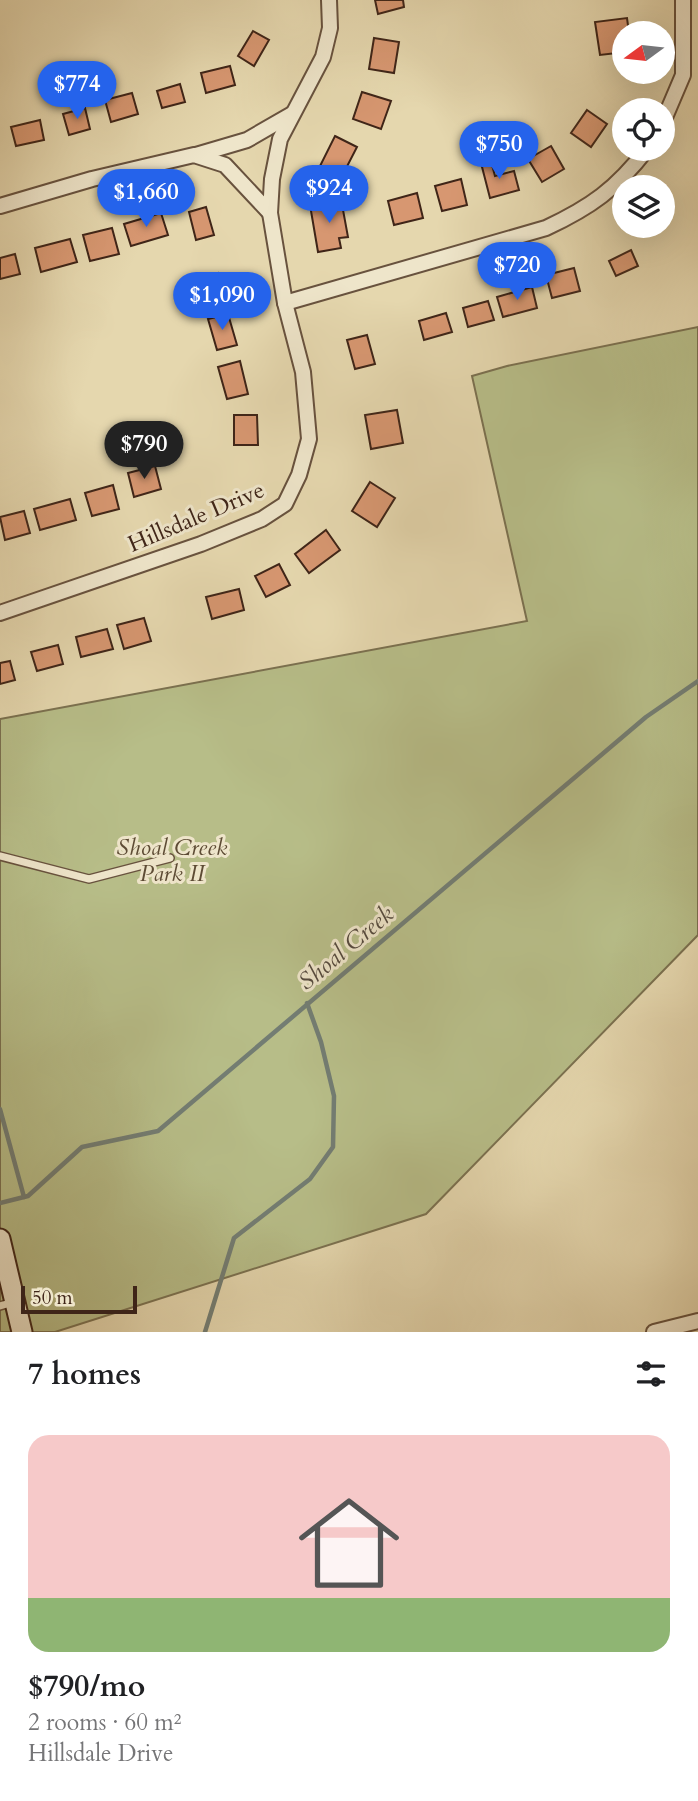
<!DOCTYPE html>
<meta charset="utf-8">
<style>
body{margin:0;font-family:Cardo,serif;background:#f6f6f6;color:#202124;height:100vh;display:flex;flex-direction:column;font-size:26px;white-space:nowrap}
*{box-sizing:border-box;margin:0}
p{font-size:23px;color:#757577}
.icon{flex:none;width:38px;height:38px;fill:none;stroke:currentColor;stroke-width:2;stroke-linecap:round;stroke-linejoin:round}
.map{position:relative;height:1332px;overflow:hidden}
.side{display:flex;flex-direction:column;background:#fff;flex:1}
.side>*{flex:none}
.needle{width:46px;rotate:255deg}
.fabs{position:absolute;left:612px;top:21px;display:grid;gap:14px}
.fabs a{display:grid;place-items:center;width:63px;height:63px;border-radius:50%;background:#fff;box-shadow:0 7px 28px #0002;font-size:35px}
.scale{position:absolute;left:21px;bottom:18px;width:116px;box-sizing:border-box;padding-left:7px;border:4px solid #3f2518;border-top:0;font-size:19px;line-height:24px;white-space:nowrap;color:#3f2518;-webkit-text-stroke:5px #eee5ca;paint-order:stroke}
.price{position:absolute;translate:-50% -60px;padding:0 16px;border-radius:24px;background:#2563eb;color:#fff;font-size:23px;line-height:46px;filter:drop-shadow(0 2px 4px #0008)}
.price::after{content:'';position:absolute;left:50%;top:42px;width:21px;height:16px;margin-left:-10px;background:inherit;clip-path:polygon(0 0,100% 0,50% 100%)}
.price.current{background:#222;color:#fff}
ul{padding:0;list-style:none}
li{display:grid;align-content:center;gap:14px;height:371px;padding:0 28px}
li+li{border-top:2px solid #e0e0e0}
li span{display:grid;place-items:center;height:217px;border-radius:21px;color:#555}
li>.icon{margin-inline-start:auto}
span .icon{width:126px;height:126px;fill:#fffc;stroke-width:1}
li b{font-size:30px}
h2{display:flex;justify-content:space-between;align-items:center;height:84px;padding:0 28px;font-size:30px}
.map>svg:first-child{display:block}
.green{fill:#b7bd88;stroke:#7b7150;stroke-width:2}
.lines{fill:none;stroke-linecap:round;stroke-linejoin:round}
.stream{stroke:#737d73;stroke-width:4.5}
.building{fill:#d79771;stroke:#3f2518;stroke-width:2}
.lane-casing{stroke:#68523e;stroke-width:10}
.street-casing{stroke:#68523e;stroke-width:18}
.secondary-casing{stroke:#3f2518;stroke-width:23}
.lane{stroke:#eee5ca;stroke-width:7}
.street{stroke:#eee5ca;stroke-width:14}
.secondary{stroke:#eee5ca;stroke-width:19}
.labels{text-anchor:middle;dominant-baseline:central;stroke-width:6;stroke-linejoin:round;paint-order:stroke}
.street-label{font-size:23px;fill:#3f2518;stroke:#eee5ca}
.park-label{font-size:23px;font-style:italic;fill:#5d4b34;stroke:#eee5ca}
.water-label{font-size:24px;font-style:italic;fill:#554a3e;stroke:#eee5ca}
</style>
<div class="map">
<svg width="698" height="1332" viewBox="0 0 698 1332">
<rect width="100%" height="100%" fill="#e5d7ae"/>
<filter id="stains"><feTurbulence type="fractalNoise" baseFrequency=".00286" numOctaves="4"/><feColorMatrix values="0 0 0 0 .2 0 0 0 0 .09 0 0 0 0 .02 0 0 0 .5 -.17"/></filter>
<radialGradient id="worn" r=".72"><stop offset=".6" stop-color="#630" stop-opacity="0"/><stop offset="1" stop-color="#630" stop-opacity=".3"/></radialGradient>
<!-- green -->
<polygon class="green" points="698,327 698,935 426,1214 55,1332 0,1332 0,719 527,621 472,376 507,366"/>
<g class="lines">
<!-- stream -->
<g class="stream">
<polyline points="0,1109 24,1197"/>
<polyline points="0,1203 28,1196 82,1147 158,1131 646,717 698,681"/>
<polyline points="205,1332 234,1238 310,1179 333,1147 334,1096 321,1042 307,1003"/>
</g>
</g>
<!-- building -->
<g class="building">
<polygon points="375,0 403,0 404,7 378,14"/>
<polygon points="627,18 629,33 625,33 625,52 600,55 595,22"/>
<polygon points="253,31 269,40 254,66 238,56"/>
<polygon points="374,38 399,42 394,73 369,69"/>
<polygon points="230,66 235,85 206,93 201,73"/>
<polygon points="180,84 185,102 162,108 157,91"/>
<polygon points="362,92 391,101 381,129 353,119"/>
<polygon points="132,93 138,114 111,122 105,100"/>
<polygon points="85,108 90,129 69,135 63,114"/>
<polygon points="587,110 607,124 591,147 571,133"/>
<polygon points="40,120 44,140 16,146 11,127"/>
<polygon points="335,136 357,147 340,180 319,168"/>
<polygon points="551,146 564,169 542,182 528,159"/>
<polygon points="491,161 495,176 514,171 519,190 490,198 481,163"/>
<polygon points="461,179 467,205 442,211 435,186"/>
<polygon points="417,193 423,218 394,225 388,201"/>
<polygon points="341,199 348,237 339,238 341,248 318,252 310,205"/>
<polygon points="206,207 214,235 196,240 189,212"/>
<polygon points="161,213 168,235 131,246 124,224"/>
<polygon points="112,228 119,254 90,261 83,235"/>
<polygon points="70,239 77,262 41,272 35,248"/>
<polygon points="631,250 638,266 616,276 609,261"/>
<polygon points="15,254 20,274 0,279 0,258"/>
<polygon points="574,268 580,291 552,298 546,275"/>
<polygon points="218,273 225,297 201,304 195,279"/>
<polygon points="532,287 537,308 503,317 497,297"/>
<polygon points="488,301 494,320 468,327 463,308"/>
<polygon points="446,313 452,332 424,340 419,321"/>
<polygon points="228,314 237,345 217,350 208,319"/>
<polygon points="367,335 375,364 355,369 347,340"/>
<polygon points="240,361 248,394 227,399 218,367"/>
<polygon points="397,410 403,443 371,449 365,415"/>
<polygon points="234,415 257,415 258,445 234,445"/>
<polygon points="155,466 161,489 134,497 128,473"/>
<polygon points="370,482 395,498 377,527 352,511"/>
<polygon points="113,485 119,509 92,516 85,493"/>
<polygon points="70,499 76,520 40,530 34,509"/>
<polygon points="24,511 30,533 5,540 0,517"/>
<polygon points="326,530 340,550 309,573 295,554"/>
<polygon points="279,564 290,585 266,597 255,576"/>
<polygon points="239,589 244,610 212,619 206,597"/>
<polygon points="144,618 151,641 124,649 117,625"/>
<polygon points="107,629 113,649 81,657 76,637"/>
<polygon points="58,645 63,664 37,671 31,652"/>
<polygon points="10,661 15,680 0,684 0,663"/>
</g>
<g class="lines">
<defs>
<g id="lane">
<polyline points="0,856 89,879 170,858"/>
<polyline points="0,1306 14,1302"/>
</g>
<g id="street">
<polyline points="663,122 683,75 683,0"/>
<polyline points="196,155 247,140 292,114"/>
<polyline points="0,206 92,179 194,155 225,165 270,213"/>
<path d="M285 303 546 228C591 207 616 189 647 149"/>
<polyline points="0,613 201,544 262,519 285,504 299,475 309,439 303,372 285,303 270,213 272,179 280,139 323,57 330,28 329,0"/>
<polyline points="654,1332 698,1321"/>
</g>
<polyline id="secondary" points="0,1239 22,1332"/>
</defs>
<!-- lane casing -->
<use href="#lane" class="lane-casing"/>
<!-- street casing -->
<use href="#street" class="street-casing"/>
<!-- secondary casing -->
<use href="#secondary" class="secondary-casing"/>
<!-- lane -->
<use href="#lane" class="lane"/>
<!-- street -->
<use href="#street" class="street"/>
<!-- secondary -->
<use href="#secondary" class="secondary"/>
</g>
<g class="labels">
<!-- street labels -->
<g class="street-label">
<text transform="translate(196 517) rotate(-23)">Hillsdale Drive</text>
</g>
<!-- park labels -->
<g class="park-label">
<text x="172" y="847">Shoal Creek<tspan x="172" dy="26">Park II</tspan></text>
</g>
<!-- water labels -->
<g class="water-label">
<text transform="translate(346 948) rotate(-40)">Shoal Creek</text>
</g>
</g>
<rect width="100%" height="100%" filter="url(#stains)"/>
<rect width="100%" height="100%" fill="url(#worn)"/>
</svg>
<div class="fabs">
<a><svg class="needle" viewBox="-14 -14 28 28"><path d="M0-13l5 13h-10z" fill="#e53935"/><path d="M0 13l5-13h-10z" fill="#757577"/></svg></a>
<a><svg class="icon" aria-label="locate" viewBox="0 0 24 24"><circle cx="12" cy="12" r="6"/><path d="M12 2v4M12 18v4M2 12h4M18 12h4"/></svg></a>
<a><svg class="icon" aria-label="layers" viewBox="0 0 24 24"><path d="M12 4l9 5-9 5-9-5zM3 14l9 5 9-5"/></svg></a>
</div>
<div class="scale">50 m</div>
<b class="price" style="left:77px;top:121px">$774</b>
<b class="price" style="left:499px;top:181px">$750</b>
<b class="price" style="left:329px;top:225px">$924</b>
<b class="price" style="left:146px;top:229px">$1,660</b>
<b class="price" style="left:517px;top:302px">$720</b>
<b class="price" style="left:222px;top:332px">$1,090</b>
<b class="price current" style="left:144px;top:481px">$790</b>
</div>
<section class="side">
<h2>7 homes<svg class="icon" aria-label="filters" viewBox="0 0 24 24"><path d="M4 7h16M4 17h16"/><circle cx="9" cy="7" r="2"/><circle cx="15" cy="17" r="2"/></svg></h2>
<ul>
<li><span style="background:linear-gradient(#f6c9c9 75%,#8fb573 0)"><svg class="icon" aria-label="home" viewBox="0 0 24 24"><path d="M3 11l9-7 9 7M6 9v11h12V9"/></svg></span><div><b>$790/mo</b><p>2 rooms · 60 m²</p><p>Hillsdale Drive</p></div></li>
</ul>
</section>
